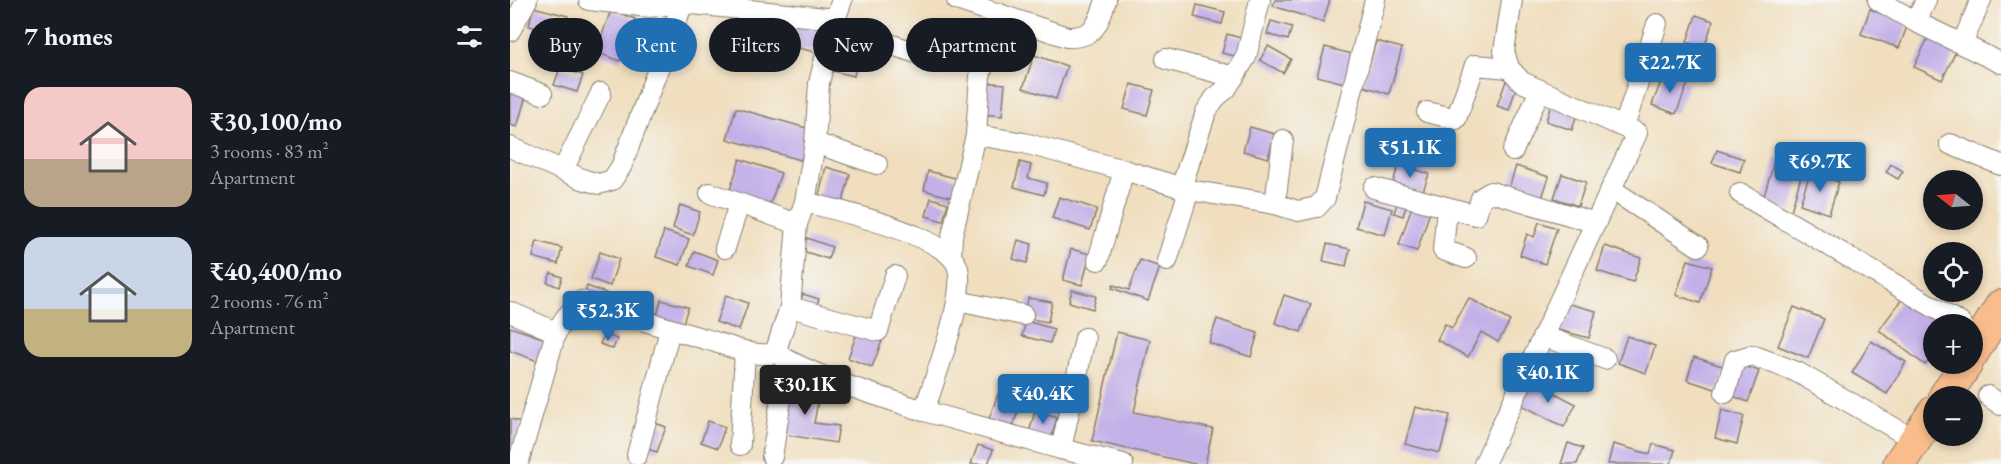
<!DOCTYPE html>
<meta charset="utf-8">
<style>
body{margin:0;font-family:"EB Garamond",serif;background:#242831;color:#f1f3f6;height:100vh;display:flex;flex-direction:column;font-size:22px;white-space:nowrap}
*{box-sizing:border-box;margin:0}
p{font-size:20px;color:#9ea1a6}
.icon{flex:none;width:33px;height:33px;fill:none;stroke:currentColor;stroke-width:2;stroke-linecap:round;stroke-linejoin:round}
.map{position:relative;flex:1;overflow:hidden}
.side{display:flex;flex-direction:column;background:#171b24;width:510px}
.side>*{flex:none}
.guide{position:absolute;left:18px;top:18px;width:570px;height:54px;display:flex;gap:12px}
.needle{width:39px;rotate:287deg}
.controls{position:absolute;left:1413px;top:170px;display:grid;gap:12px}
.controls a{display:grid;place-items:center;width:60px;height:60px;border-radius:50%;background:#171b24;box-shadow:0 3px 9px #0003;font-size:30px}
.price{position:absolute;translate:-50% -51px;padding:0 14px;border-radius:6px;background:#1f6fb2;color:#fff;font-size:20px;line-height:39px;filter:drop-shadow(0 2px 3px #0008)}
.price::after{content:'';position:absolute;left:50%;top:36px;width:18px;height:14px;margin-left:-9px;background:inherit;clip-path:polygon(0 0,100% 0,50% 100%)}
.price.active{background:#222;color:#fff}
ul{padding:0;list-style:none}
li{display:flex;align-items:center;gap:18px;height:150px;padding:0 24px}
li span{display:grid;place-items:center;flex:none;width:168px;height:120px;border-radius:18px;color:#555}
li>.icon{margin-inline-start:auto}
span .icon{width:72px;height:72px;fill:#fffc;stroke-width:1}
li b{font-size:26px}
h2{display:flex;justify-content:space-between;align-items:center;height:72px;padding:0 24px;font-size:26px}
.tag{padding:0 21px;border-radius:27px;background:#171b24;box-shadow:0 3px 9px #0003;font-size:21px;line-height:54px}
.tag.active{background:#1f6fb2;color:#fff}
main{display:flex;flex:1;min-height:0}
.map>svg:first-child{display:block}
.building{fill:#c3b0e8}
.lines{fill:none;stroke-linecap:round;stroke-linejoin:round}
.street-casing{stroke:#867d6d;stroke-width:22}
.primary-casing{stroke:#867d6d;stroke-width:34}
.street{stroke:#fff;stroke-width:20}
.primary{stroke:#f9bc8a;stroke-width:32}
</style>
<main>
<section class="side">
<h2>7 homes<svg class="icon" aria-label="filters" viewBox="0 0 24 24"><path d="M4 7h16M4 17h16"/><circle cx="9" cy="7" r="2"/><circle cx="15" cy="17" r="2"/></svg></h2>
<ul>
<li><span style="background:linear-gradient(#f6c9c9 60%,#b9a48a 0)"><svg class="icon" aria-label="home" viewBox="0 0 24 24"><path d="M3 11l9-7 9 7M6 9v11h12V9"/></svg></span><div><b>₹30,100/mo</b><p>3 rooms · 83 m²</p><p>Apartment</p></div></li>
<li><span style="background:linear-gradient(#c9d6e8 60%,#c2b280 0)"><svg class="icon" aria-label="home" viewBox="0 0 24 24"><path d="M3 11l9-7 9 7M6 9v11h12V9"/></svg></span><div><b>₹40,400/mo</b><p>2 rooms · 76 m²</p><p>Apartment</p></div></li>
</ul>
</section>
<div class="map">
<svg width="1491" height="464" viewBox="0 0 1491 464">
<rect width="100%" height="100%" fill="#f6f6f2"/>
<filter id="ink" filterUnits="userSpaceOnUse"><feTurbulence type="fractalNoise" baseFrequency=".0167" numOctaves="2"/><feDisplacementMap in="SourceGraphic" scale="12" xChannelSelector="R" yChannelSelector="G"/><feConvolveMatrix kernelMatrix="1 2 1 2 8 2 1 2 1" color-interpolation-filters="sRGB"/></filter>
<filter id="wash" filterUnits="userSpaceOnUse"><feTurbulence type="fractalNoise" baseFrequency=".008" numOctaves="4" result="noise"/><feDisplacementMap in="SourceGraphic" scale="24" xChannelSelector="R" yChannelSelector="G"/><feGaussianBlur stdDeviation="1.35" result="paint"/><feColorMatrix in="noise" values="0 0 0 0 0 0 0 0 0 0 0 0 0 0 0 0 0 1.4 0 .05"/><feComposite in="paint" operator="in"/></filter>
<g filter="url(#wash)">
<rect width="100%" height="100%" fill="#f0debe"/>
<g id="blocks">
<!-- building -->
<g class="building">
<polygon points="765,0 820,0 813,22 763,6"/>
<polygon points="687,5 715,12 712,24 684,17"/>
<polygon points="23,7 58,16 49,49 21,42 24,27 19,26"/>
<polygon points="1360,9 1398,24 1389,48 1351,34"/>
<polygon points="101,10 125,19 110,61 86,52"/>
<polygon points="1186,15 1203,21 1194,48 1177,42"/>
<polygon points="284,20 314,27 308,53 278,45"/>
<polygon points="761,21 782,27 778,40 757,34"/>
<polygon points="717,34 734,39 729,57 712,53"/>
<polygon points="332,36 352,41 344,76 323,71"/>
<polygon points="496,38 509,44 501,59 488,52"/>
<polygon points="1418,38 1446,51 1432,80 1404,67"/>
<polygon points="866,41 892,48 879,94 853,86"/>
<polygon points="758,46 781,59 773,73 750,60"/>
<polygon points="815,47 842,54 834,83 807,76"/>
<polygon points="524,55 557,66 546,99 513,88"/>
<polygon points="50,68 73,75 67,92 44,85"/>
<polygon points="1154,74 1178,83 1166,114 1142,105"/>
<polygon points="996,81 1007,85 999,110 987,106"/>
<polygon points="473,82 495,84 492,116 470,114"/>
<polygon points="0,84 18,89 7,127 0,125"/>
<polygon points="621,84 644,90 637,115 614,109"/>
<polygon points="1041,105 1067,114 1062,130 1036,121"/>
<polygon points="226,108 300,129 291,160 217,139"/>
<polygon points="740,127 765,134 758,158 733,151"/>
<polygon points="1207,150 1234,159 1230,172 1202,163"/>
<polygon points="1265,158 1294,166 1281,211 1252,203"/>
<polygon points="230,159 271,173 259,207 219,193"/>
<polygon points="510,162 521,165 518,178 537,183 534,195 504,187"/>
<polygon points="889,164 919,174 912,194 882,185"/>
<polygon points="1381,164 1393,171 1388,179 1376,172"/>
<polygon points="1006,166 1039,177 1031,201 998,191"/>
<polygon points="316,167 340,174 332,206 308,199"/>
<polygon points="418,171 449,179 444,198 414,190"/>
<polygon points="1300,173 1329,182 1319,214 1290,204"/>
<polygon points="1052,174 1076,182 1068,206 1044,198"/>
<polygon points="549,197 587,209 580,230 542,218"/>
<polygon points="421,198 438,203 433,221 416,216"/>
<polygon points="853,201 882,209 875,235 846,227"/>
<polygon points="888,201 897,204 893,216 884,213"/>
<polygon points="903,203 921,209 907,251 889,245"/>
<polygon points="170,205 190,212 183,235 163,228"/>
<polygon points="1029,222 1047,228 1035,264 1010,255 1017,234 1024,237"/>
<polygon points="154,231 179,239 170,265 146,257"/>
<polygon points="297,238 322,247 318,259 293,251"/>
<polygon points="508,240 522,244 517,263 503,259"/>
<polygon points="27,241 52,248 48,264 23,257"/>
<polygon points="817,244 840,249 836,266 813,261"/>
<polygon points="1095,246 1131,258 1123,282 1087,271"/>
<polygon points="561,249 580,254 572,285 553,280"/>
<polygon points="184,251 208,260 203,275 179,266"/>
<polygon points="90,252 109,259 100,286 81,279"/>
<polygon points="630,260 650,267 638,301 602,288 603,285 619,290"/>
<polygon points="1178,260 1202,267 1190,303 1166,295"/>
<polygon points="41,273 52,277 49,287 37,282"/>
<polygon points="77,286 96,293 94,302 74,296"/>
<polygon points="562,290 586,296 583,309 559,302"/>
<polygon points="293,294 309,299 305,310 289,305"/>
<polygon points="216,295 238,303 229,330 206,322"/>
<polygon points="774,295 801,304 791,332 765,323"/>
<polygon points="1395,295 1433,324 1424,324 1424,354 1415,365 1369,330"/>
<polygon points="518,298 542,302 538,322 515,318"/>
<polygon points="959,298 1000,321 988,342 971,332 958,357 927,340 935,324 942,328"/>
<polygon points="151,300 178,307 172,327 146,320"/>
<polygon points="1052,302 1086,311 1079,338 1045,329"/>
<polygon points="1284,307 1314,319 1298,358 1268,346"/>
<polygon points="707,319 748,333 741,357 699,343"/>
<polygon points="516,321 544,329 540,343 512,336"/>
<polygon points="0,327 36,339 28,361 0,351"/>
<polygon points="607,332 640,340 624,412 703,429 695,464 685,464 582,441"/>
<polygon points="347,333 372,341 362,367 338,358"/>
<polygon points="94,334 107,339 103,349 90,344"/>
<polygon points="1117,336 1145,346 1136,373 1108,363"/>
<polygon points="1361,341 1396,362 1377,394 1342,373"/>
<polygon points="1184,357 1215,367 1208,390 1177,380"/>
<polygon points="1233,366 1249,371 1238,402 1223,396"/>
<polygon points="532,380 553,388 547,405 526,397"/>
<polygon points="1022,381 1066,404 1054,427 1010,404"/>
<polygon points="278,385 310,390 304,423 329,426 326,443 271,434"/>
<polygon points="488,394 511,402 502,429 478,421"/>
<polygon points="905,407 940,415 930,453 895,444"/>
<polygon points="1212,410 1234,416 1227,444 1205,438"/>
<polygon points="525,411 547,417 541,439 519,433"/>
<polygon points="0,419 12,422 4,450 0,449"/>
<polygon points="140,421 156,427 147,452 131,447"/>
<polygon points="198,421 215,427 208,448 191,442"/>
<polygon points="1058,443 1073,448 1067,464 1051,464"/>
<polygon points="1103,444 1140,454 1143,444 1165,450 1161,464 1098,464"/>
<polygon points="468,445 483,450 478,464 461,464"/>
</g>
</g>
</g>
<g filter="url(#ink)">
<use href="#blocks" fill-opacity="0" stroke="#867d6d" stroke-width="1.5"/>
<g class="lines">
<defs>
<g id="street">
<polyline points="79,0 140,7 173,3 325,19"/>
<path d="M447 0 557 37C585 38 588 24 596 0"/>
<polyline points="1368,0 1406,22 1491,63"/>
<polyline points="1406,22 1416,0"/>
<polyline points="323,25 421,58"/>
<polyline points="0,31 17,0"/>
<polyline points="1452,44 1471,0"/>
<polyline points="656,59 724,77"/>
<polyline points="0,82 32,94"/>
<polyline points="917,112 946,119 965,65 999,68"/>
<polyline points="1114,127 1147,24"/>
<polyline points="466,135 514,143 614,170 679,190 765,204 788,211 807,207 815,198 865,0"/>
<polyline points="305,143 367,164"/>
<polyline points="1440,144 1491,165"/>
<polyline points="0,147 72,179 89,184 102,180 111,167 173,3"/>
<polyline points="1003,151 1030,90"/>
<polyline points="53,170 91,93"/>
<polyline points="671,188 696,112 705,98 716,89 736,57 750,0"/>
<polyline points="864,188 966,215 971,198 981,192 1086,223"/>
<polyline points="1101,189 1188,246"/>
<polyline points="200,193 287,224"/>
<polyline points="1230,193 1452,324"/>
<polyline points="765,204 773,140"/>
<polyline points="937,208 933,250 956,258"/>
<polyline points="215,248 229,204"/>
<polyline points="441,256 442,236 466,135 470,76 490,14"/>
<polyline points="588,260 614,170"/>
<polyline points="657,261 679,190"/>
<polyline points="448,301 513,315"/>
<polyline points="280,307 368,331 385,276"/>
<polyline points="0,312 46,332"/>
<polyline points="1033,336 1095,359"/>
<path d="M265 353C311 380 364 394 414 411 424 380 456 298 448 268 439 236 327 210 295 202"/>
<polyline points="1215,393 1225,360 1242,355 1287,372 1405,440"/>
<polyline points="1478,396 1491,405"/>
<polyline points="414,411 551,449 613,464"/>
<polyline points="230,445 235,351"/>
<polyline points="551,449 575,338"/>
<polyline points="127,455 160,330"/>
<polyline points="262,457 277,360"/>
<path d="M8 464 46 332 56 317 71 301C115 315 158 329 202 341 222 347 245 358 265 353L280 307 287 224 295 202 305 143 309 83 323 25 332 0"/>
<polyline points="974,464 1127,133 1012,82 999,68 994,51 1002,0"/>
</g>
<g id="primary">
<polyline points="1462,354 1491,306"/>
<polyline points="1435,396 1457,363"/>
<polyline points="1389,464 1424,412"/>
</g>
</defs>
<!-- street casing -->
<use href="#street" class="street-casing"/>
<!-- primary casing -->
<use href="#primary" class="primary-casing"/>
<!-- street -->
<use href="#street" class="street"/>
<!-- primary -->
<use href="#primary" class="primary"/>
</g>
</g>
</svg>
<div class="controls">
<a><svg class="needle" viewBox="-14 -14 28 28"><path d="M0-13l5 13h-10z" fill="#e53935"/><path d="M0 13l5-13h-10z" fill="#9ea1a6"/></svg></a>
<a><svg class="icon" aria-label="locate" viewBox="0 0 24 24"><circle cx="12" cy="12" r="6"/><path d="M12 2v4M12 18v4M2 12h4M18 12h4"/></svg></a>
<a>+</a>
<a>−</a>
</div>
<b class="price" style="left:1160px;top:94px">₹22.7K</b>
<b class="price" style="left:900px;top:179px">₹51.1K</b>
<b class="price" style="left:1310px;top:193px">₹69.7K</b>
<b class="price" style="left:98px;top:342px">₹52.3K</b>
<b class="price" style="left:1038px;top:404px">₹40.1K</b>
<b class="price active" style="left:295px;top:416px">₹30.1K</b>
<b class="price" style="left:533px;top:425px">₹40.4K</b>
<div class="guide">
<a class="tag">Buy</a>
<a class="tag active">Rent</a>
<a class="tag">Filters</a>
<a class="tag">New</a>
<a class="tag">Apartment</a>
</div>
</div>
</main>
